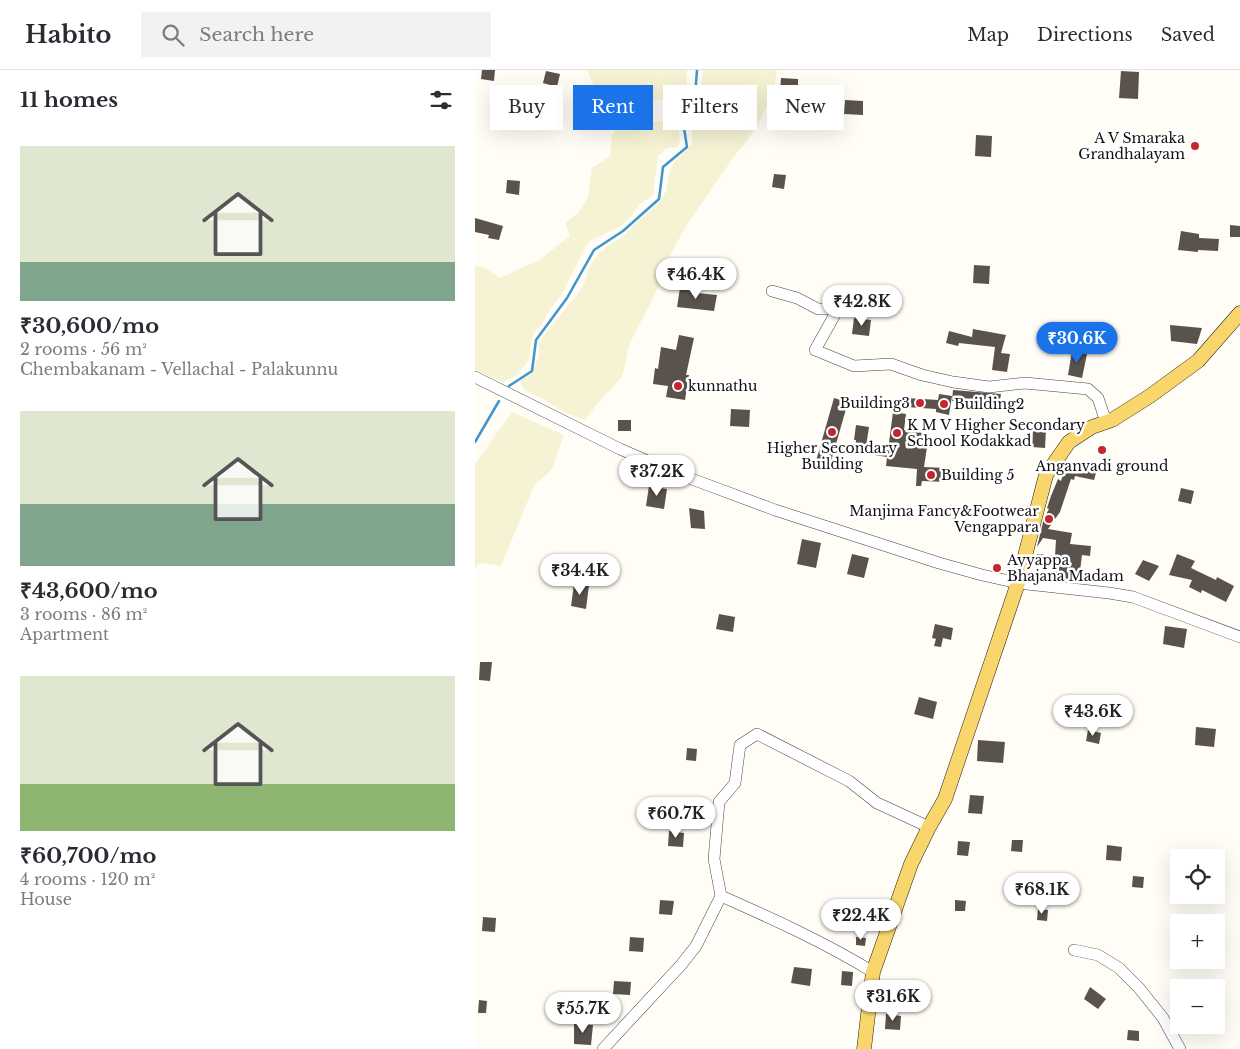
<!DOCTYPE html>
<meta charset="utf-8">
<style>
body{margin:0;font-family:"Libre Baskerville",serif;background:#f2f2f3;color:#2b2b33;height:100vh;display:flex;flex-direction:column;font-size:19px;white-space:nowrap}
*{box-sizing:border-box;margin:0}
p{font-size:16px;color:#7c7c81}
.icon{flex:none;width:28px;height:28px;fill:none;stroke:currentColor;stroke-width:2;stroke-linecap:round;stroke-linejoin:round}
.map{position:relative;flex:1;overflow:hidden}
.sheet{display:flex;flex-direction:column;background:#fff;width:475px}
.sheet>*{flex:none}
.guide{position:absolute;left:15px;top:15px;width:475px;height:45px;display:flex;gap:10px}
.controls{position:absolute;left:695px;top:779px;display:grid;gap:10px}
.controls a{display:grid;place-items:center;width:55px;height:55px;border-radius:0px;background:#fff;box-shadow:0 5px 20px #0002;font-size:25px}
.price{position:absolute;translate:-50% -42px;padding:0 11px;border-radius:18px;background:#fff;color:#222;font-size:16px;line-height:32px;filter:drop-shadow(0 1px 2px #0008)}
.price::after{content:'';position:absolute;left:50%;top:30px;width:15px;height:11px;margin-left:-8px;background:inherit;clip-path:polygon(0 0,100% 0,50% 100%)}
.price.current{background:#1a73e8;color:#fff}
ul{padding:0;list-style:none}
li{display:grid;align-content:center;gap:10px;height:265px;padding:0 20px}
li span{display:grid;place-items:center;height:155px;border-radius:0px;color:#555}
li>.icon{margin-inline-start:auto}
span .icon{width:90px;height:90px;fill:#fffc;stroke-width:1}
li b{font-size:21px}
h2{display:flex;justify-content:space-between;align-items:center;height:60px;padding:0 20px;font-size:21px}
.pill{padding:0 18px;border-radius:0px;background:#fff;box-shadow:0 5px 20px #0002;font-size:18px;line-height:45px}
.pill.current{background:#1a73e8;color:#fff}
header{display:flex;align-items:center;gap:30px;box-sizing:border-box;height:70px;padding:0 25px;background:#fff;border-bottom:1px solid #e1e1e2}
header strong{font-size:24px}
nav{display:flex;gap:28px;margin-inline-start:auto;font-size:18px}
.search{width:350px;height:45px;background:#f2f2f3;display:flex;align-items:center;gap:12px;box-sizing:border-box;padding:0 18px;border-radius:0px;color:#7c7c81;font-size:19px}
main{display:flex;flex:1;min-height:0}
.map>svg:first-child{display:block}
.farmland{fill:#f6f3d4}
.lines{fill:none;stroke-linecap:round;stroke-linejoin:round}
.stream{stroke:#3f96cf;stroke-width:2.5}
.building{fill:#5a524d}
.minor-casing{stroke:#444;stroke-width:12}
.major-casing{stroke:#222;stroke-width:15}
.minor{stroke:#fff;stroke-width:11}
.major{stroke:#f9d66b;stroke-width:14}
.poi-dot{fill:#c4262e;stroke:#fff;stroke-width:2}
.labels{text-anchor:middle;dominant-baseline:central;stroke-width:5;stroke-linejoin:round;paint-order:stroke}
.poi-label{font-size:14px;fill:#111;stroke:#fff;text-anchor:start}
</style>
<header>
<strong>Habito</strong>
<div class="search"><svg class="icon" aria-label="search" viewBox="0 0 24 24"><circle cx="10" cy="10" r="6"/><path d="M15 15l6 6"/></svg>Search here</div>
<nav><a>Map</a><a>Directions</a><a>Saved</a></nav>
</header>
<main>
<section class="sheet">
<h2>11 homes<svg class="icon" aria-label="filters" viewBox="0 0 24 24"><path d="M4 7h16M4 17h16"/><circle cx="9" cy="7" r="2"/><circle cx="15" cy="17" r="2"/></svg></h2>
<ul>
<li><span style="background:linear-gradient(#dfe7d0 75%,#7fa58c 0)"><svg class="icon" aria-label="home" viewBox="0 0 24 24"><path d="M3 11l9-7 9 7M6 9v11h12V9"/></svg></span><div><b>₹30,600/mo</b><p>2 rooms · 56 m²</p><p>Chembakanam - Vellachal - Palakunnu</p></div></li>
<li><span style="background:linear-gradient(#dfe7d0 60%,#7fa58c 0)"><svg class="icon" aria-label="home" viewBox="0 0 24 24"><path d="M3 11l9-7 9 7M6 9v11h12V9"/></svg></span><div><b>₹43,600/mo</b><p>3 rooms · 86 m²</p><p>Apartment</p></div></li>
<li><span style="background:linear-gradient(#dfe7d0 70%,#8fb573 0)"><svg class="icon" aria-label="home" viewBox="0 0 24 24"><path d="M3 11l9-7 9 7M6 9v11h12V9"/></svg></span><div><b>₹60,700/mo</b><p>4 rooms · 120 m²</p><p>House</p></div></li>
</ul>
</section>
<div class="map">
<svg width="765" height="979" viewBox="0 0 765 979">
<rect width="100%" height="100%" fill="#fffdf5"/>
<!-- farmland -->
<g class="farmland">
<polygon points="112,0 212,0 211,25 136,39 122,23"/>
<polygon points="228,0 302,0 299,20 281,59 258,88 211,156 192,191 183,218 155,273 147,307 123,333 110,350 93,344 66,328 49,320 45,311 56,304 64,286 64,273 71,262 102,225 110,212 114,197 123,184 138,172 150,165 160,154 183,134 192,120 193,107 199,92 217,75 217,60 223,44"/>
<polygon points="149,51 202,52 205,70 202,77 192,78 183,86 178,125 165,134 156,146 146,156 117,170 111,175 87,224 74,241 66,256 60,261 56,272 54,290 41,306 28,312 0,300 0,196 9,197 25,208 66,189 95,166 90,153 103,143 113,127 117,98 135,86 137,64"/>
<polygon points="37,342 89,365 77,399 59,416 26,496 5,493 0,498 0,394"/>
</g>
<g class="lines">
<!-- stream -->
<g class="stream">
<polyline points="34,316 57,301 61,270 92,228 119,180 148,161 184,129 188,97 212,77 209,58 219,39 222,0"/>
<polyline points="0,372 24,331"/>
</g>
</g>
<!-- building -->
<g class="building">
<polygon points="7,0 20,0 19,11 6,9"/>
<polygon points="71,1 85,4 82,17 68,13"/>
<polygon points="646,1 664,2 663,29 644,28"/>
<polygon points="306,8 323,9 323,22 305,21"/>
<polygon points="60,26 69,27 67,38 58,37"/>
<polygon points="370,30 388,31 388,45 369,44"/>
<polygon points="501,65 517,66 516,87 500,86"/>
<polygon points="299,104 311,105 309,119 297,117"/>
<polygon points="32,110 45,111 44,125 31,123"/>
<polygon points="0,148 28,156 24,170 13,168 14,165 0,162"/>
<polygon points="755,155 765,156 765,167 755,167"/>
<polygon points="706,161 724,164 724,168 744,169 743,181 723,180 723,182 703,180"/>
<polygon points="499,195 515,196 514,214 498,213"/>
<polygon points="205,218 222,221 222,223 242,225 239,241 202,237"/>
<polygon points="379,248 396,250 394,266 377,264"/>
<polygon points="695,255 727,258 722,274 696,271"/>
<polygon points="498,259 531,265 526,283 535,284 532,302 517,300 520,277 484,273 483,276 471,273 474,261 497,267"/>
<polygon points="204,265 219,268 211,305 214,305 210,330 191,327 193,316 178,314 180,298 183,299 186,277 201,280"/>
<polygon points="597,281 612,284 607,308 593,305"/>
<polygon points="478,320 526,324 524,336 477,331"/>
<polygon points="464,324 477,326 474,345 461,342 461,339 431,337 432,328 463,330"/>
<polygon points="359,328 373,332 355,395 341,391"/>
<polygon points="256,339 275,340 274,357 255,356"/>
<polygon points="418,342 431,344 429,360 454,364 449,397 471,398 471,412 447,411 446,416 441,416 442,399 411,396 412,387 380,382 381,370 379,370 381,355 394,357 391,377 413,380"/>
<rect x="143" y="350" width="13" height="11"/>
<polygon points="558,358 571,359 570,378 557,377"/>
<polygon points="591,395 621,403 619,410 600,406 599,410 596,409 585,442 573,459 597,463 595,474 616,476 615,486 607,485 604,509 595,508 595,511 578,509 579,506 575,505 576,494 560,492 562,484 580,486 581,470 568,468 562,477 569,448 574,439 572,438 576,426 583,409 586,411"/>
<polygon points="174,416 192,419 189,439 171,436"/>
<polygon points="706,418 719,421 716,434 703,431"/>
<polygon points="214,438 229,441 230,459 216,458"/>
<polygon points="327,469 346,473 341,498 322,494"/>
<polygon points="377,484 394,488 389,508 372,504"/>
<polygon points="702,484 720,491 716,498 741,510 742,507 759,516 751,532 727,520 726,523 714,517 717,510 694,505"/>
<polygon points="668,490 684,496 674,511 660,504"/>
<polygon points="99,514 114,515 111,539 96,536"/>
<polygon points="244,544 260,547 258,562 241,559"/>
<polygon points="460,554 478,558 476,570 468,568 466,577 459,576 461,569 457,568"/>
<polygon points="690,556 712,559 709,578 688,574"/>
<polygon points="5,592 17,592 15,611 4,610"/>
<polygon points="592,625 605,626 603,641 613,643 611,656 591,652 595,635 591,635"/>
<polygon points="444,627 462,632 458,649 439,644"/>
<polygon points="721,657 741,659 739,677 720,675"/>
<polygon points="613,660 626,663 624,674 611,671"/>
<polygon points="503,670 530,672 528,693 502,691"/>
<polygon points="212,678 222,679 221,691 211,690"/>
<polygon points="495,725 509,726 507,744 493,743"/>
<polygon points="194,761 209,763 208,777 193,776"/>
<polygon points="537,770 548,770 547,782 536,781"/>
<polygon points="483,771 495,772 493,786 482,785"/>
<polygon points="632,775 647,777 646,791 631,790"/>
<polygon points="658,806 669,807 668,818 657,817"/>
<polygon points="185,830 199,831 197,845 184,844"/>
<polygon points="480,830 491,831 490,841 480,841"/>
<polygon points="563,839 573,840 572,851 562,850"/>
<polygon points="8,847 21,848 20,862 7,861"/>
<polygon points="155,867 169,868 168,882 154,881"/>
<polygon points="381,867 391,868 390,876 381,875"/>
<polygon points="319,897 337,899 335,916 316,913"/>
<polygon points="367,901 378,902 377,916 366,915"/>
<polygon points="139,911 156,912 155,925 138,924"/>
<polygon points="615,917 631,929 623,939 609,929"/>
<polygon points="4,930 12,931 11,943 3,943"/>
<polygon points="80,935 91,936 90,949 79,948"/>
<polygon points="411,944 426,946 425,960 410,959"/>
<polygon points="99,954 118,955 116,975 99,974"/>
<polygon points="653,960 664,961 664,971 652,970"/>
</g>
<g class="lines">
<defs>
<g id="minor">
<polyline points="297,221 322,228 343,239 363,239 340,280 379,296 416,294 447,305 478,312 514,317 550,313 613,319 623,328 631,352"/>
<polyline points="0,307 145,379 198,402 300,440 464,493 507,505 543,513 634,523 658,527 765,567"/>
<path d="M246 826C298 849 349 872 398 902"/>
<polyline points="599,880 623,885 644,898 664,918 688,948 705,979"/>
<polyline points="128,979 206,895 221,876 246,826 239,789 244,732 260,713 265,675 282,664 374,711 402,733 454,757"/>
</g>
<polyline id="major" points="389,979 398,902 436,794 454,757 470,729 543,513 571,405 594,372 617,357 637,350 675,326 723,291 765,243"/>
</defs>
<!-- minor casing -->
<use href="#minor" class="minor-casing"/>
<!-- major casing -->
<use href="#major" class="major-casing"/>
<!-- minor -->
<use href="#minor" class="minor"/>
<!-- major -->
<use href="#major" class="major"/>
</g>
<!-- markers -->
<g class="poi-dot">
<circle cx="720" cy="76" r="5"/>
<circle cx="203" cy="316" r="5"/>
<circle cx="445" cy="333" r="5"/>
<circle cx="469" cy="334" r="5"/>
<circle cx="357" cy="362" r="5"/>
<circle cx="422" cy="363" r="5"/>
<circle cx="627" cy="380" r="5"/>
<circle cx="456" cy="405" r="5"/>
<circle cx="574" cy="449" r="5"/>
<circle cx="522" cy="498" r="5"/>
</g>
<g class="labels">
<!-- poi labels -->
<g class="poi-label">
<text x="710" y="68" text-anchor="end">A V Smaraka<tspan x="710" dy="16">Grandhalayam</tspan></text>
<text x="213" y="316">kunnathu</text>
<text x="435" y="333" text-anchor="end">Building3</text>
<text x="479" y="334">Building2</text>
<text x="432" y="355">K M V Higher Secondary<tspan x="432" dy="16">School Kodakkad</tspan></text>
<text x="357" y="378" text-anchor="middle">Higher Secondary<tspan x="357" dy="16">Building</tspan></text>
<text x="627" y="396" text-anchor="middle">Anganvadi ground</text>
<text x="466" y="405">Building 5</text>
<text x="564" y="441" text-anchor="end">Manjima Fancy&amp;Footwear<tspan x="564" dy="16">Vengappara</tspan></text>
<text x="532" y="490">Ayyappa<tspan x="532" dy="16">Bhajana Madam</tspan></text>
</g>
</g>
</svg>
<div class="controls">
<a><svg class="icon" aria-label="locate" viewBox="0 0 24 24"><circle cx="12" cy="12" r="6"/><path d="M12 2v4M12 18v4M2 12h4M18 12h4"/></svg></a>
<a>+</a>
<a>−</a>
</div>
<b class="price" style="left:221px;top:230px">₹46.4K</b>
<b class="price" style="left:387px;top:257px">₹42.8K</b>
<b class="price current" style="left:602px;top:294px">₹30.6K</b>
<b class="price" style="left:182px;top:427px">₹37.2K</b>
<b class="price" style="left:105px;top:526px">₹34.4K</b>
<b class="price" style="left:618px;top:667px">₹43.6K</b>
<b class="price" style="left:201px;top:769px">₹60.7K</b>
<b class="price" style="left:567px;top:845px">₹68.1K</b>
<b class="price" style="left:386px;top:871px">₹22.4K</b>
<b class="price" style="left:418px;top:952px">₹31.6K</b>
<b class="price" style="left:108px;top:964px">₹55.7K</b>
<div class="guide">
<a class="pill">Buy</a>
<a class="pill current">Rent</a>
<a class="pill">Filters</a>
<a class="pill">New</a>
</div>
</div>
</main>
